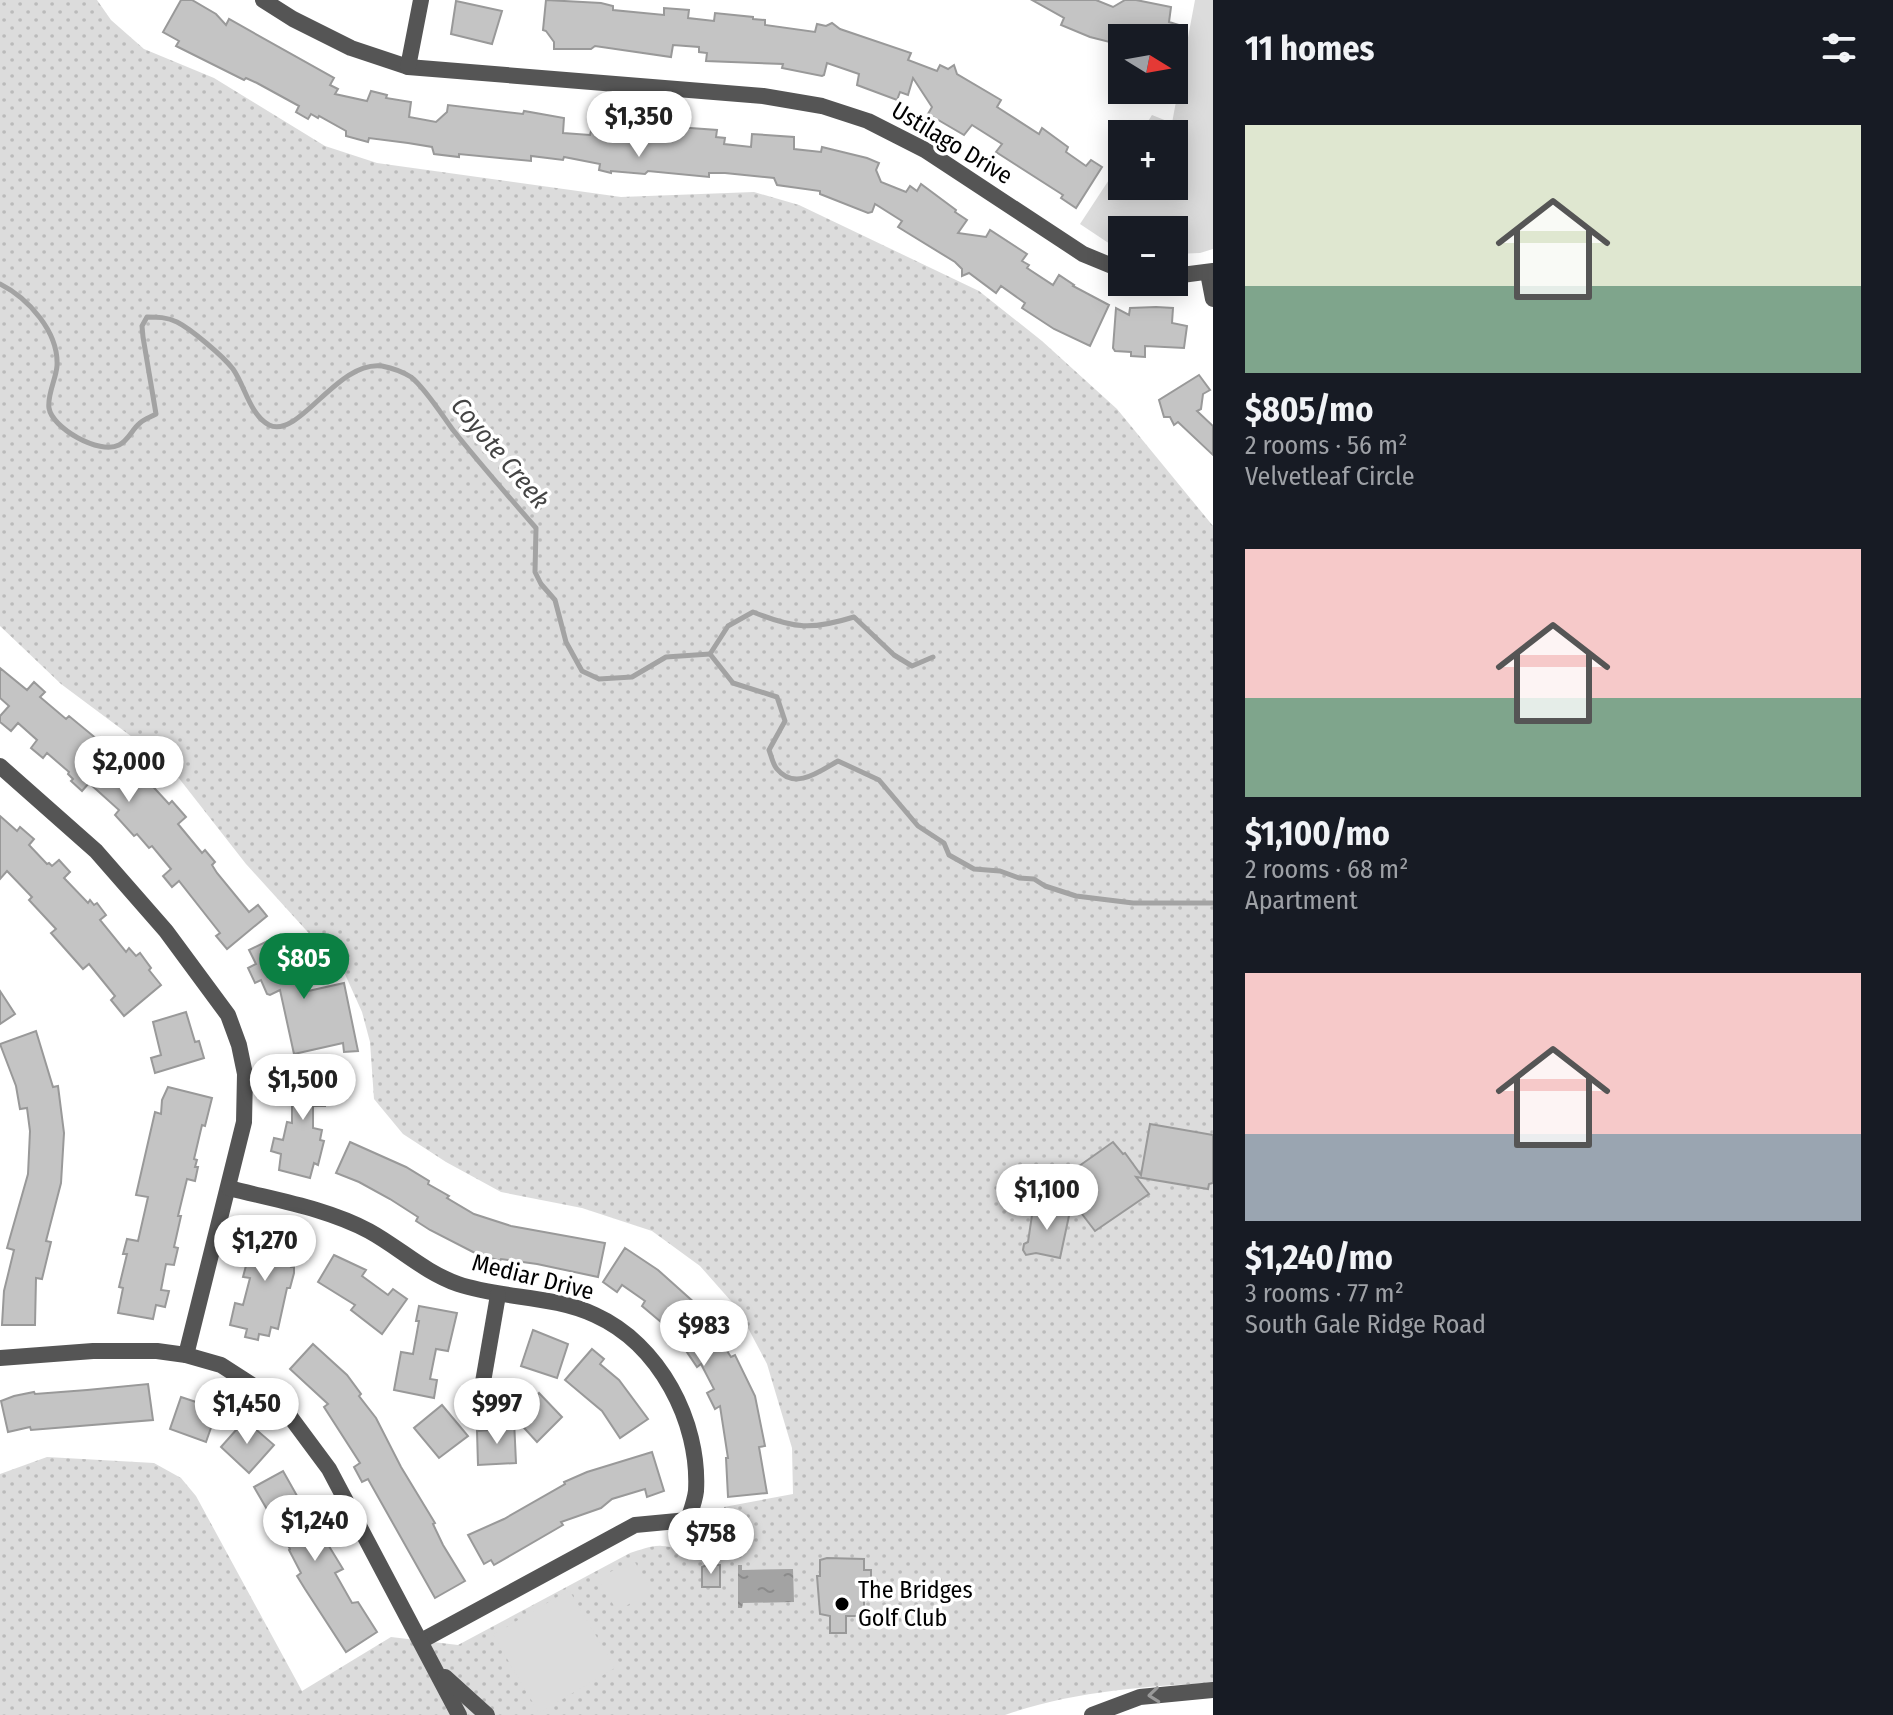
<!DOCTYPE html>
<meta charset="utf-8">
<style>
body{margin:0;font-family:"Fira Sans Condensed",sans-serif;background:#242831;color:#f1f3f6;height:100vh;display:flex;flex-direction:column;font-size:30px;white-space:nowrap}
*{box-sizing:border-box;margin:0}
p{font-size:26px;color:#9ea1a6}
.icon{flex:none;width:44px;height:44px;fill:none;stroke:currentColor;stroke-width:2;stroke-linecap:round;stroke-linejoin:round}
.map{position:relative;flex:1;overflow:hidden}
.side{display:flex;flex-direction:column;background:#171b24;width:680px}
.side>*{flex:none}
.needle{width:52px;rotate:101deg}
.fabs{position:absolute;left:1108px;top:24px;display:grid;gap:16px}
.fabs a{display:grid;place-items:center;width:80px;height:80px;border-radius:0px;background:#171b24;box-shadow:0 4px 20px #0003;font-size:40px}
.price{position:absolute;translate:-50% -68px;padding:0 18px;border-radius:28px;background:#fff;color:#222;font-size:26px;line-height:52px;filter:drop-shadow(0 2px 4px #0008)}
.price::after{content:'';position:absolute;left:50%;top:48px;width:24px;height:18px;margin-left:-12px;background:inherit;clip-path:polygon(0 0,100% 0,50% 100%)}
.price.selected{background:#0b8043;color:#fff}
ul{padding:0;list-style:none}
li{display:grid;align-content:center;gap:16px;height:424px;padding:0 32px}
li span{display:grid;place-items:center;height:248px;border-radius:0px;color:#555}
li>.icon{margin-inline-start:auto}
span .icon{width:144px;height:144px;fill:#fffc;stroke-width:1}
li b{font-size:34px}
h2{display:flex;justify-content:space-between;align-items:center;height:96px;padding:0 32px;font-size:34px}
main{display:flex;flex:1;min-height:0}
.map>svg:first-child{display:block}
.grass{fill:url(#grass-dots)}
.park{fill:#dcdcdc}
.water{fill:url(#water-ripples)}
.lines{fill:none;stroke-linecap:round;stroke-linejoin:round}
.stream{stroke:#a3a3a3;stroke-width:5}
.building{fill:#c4c4c4;stroke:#999;stroke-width:2}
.minor{stroke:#555;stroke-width:16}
.oneway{stroke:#999}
.poi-dot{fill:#000;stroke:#fff;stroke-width:3}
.labels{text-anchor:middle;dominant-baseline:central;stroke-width:7;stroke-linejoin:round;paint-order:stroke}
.street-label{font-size:24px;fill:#000;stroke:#fff}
.poi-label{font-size:24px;fill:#000;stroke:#fff;text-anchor:start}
.water-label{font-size:26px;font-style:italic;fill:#444;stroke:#fff}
</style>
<main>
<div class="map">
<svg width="1213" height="1715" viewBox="0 0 1213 1715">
<defs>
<pattern id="grass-dots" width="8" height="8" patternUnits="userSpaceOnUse" patternTransform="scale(2)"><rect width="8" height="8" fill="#dcdcdc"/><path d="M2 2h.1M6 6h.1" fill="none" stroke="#bbb" stroke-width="1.8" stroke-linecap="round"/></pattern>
<pattern id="water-ripples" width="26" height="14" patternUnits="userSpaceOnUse" patternTransform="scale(2)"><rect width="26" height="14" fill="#a3a3a3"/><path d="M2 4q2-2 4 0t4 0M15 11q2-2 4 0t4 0" fill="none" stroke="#8b8b8b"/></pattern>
</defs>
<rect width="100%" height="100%" fill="#fff"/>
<!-- grass -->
<path class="grass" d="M0 0H97L111 20 144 49 214 78 325 146 377 163 621 197 754 192 799 205 979 291 1042 341 1117 409 1213 526V1683C1143 1686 1071 1692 1005 1715H0V1474L47 1457 154 1463 181 1478 196 1496 302 1691 391 1637 458 1645 630 1553C641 1550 652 1545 662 1546 671 1546 679 1551 688 1551 712 1552 726 1529 724 1507L793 1494 792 1448 767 1364 738 1309 700 1266 652 1231 582 1208 501 1192 446 1162 403 1134 374 1099 370 1042 362 1012 344 972 246 864 167 763 61 684 0 626Z"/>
<!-- park -->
<g class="park">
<polygon points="1195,0 1213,0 1213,249 1200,253 1174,254 1174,230 1122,230 1122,248 1110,244 1080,224 1122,160 1122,186 1174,186 1174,134 1140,134 1152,115 1172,123"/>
<polygon points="633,1559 652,1591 617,1611 598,1579"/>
<polygon points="569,1590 615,1668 539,1713 493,1635"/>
</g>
<!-- water -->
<polygon class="water" points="738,1565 742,1565 742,1570 793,1569 794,1602 743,1603 742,1608 738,1608"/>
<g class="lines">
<!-- stream -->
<g class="stream">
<path d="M0 284C28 298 59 332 57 366 56 379 47 395 49 408 52 428 99 455 119 445 129 440 132 429 140 423 144 419 151 417 156 414L143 337 142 326 147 317C157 317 167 317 177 322 191 329 223 356 233 369 245 386 250 415 269 425 299 440 337 360 382 366 392 368 403 372 411 377 425 388 442 415 453 430 480 464 508 496 536 528L535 572 541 584 555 600 566 642 582 671 599 679 632 677 666 657 710 654"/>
<path d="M710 654 733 683 777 697 785 721 769 750C771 755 773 765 777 769 795 791 820 771 838 761L879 780 918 826 944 843 949 855 974 869 1000 871 1019 878 1034 879 1045 886 1076 896 1133 903H1213"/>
<path d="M710 654 728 626 753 612C795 629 812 630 854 617L894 655 912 666 933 657"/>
</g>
</g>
<!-- building -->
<g class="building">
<polygon points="181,0 192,0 216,14 226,25 229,19 334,78 330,85 338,89 335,94 367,101 371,91 387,95 386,98 411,102 409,117 436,122 447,112 448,105 523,114 524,111 564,118 563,133 590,135 592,127 599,128 601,120 629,122 641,123 641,126 676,129 677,127 717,130 716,137 725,138 724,144 751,147 752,134 794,137 794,149 821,152 822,147 867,158 879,163 876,170 881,182 906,192 910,186 917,191 921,184 956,210 955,212 967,220 958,233 986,237 990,230 1027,254 1022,261 1029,265 1027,268 1053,285 1059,275 1074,285 1073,286 1109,305 1090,346 1054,329 1022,308 1025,303 1001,286 996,293 969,273 962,276 962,269 955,262 898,227 902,221 875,204 872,212 868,213 820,194 820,191 777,185 774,178 725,173 709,173 709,177 648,171 645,174 611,171 611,173 599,170 600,164 564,157 563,160 531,156 531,161 459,154 459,157 434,154 432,147 408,143 369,138 368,142 346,136 346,131 319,116 318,118 311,114 308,119 296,112 299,106 257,83 246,78 244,80 176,46 179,41 163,32"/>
<polygon points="546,0 601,3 613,6 613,10 664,15 664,8 689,10 688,18 714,21 715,13 753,17 753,19 765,20 765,25 815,32 817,24 826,26 832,23 840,29 911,53 908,60 937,71 940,65 948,69 954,65 957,74 1001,100 997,107 1039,134 1042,128 1068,147 1066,152 1086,166 1091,160 1102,167 1076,208 1061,198 1063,195 996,152 1002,144 972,125 964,135 928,114 932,107 913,78 908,95 900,92 897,100 857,85 859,74 827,63 824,75 822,76 782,68 783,64 706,61 707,53 699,52 699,47 673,45 671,57 595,46 591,49 554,49 554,42 546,31 543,30"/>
<polygon points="1032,0 1096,0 1113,7 1125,0 1136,0 1171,7 1169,22 1182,26 1180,38 1122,38 1122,43 1114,49 1110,42 1090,37 1061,25 1064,18"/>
<polygon points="456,1 502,11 492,44 451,34"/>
<polygon points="1156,307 1173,308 1172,323 1187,326 1184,348 1145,346 1145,357 1131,356 1131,352 1115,351 1113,348 1116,308 1129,315 1130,308"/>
<polygon points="1199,375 1210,390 1203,394 1201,409 1197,411 1213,426 1213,455 1178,422 1174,425 1170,417 1164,417 1159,400"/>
<polygon points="0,668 27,690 34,682 45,692 40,697 66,719 69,716 98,740 101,737 134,766 169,804 172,801 186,817 178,824 202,853 205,850 215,862 212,865 217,873 249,912 258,905 267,916 227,949 216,936 220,933 179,881 172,887 163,876 171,869 152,846 149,848 137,834 134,836 115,815 119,810 89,783 82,791 71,781 73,779 68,774 69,772 47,753 43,758 31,748 37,740 18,723 11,731 0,722 0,716 9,706 0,698"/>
<polygon points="0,816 17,831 20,827 34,839 29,845 47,864 49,863 52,866 59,860 70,872 64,878 88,903 90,900 94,905 97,903 106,915 100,920 126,952 129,948 136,956 140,953 151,968 149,970 161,985 124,1016 111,1000 115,996 89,964 83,969 51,933 56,929 29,900 32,897 7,871 0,879"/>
<polygon points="280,935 291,956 296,954 302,968 298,970 308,991 344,983 358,1051 344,1052 343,1043 294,1054 280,990 270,995 267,994 261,980 255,983 248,968 256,964 249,950"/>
<polygon points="0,991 15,1014 0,1024"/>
<polygon points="186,1012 195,1042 199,1041 204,1058 155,1073 151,1058 161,1055 153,1022"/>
<polygon points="36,1031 53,1087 58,1086 64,1133 61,1183 46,1241 51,1242 42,1279 36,1278 35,1325 2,1325 4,1291 14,1250 7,1248 28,1174 30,1131 27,1108 20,1109 16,1086 0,1044"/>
<polygon points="297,1070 326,1071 325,1080 333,1080 332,1099 325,1099 325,1106 313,1106 313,1128 322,1130 320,1140 324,1141 318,1165 314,1163 310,1178 279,1170 281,1154 271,1151 274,1138 283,1140 287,1122 292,1123 292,1094 283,1094 285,1072"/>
<polygon points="168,1087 212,1098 205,1126 202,1125 194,1159 197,1160 195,1167 198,1167 195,1181 187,1179 178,1216 181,1216 174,1247 178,1248 174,1265 166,1264 161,1290 169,1291 165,1307 156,1305 153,1319 118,1313 123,1288 119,1287 127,1254 123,1254 127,1239 138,1241 148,1197 136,1195 155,1112 161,1114 162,1100"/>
<polygon points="1150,1124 1213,1135 1213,1183 1209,1184 1208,1189 1136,1177 1149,1194 1095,1231 1072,1201 1070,1209 1054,1184 1055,1174 1063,1169 1072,1171 1113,1142 1123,1154 1125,1153 1141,1175"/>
<polygon points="350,1142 406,1167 429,1181 428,1184 449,1196 447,1198 474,1214 511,1226 605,1243 598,1277 537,1264 501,1259 500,1261 473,1252 430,1230 416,1221 418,1217 390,1199 359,1182 336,1173"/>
<polygon points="1044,1206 1070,1211 1060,1258 1036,1253 1026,1255 1023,1250 1024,1244 1028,1242 1032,1215"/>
<polygon points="251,1230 296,1239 291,1267 294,1267 294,1273 290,1288 287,1288 278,1329 271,1327 269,1336 259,1334 258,1340 245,1337 247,1329 230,1325 235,1303 243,1305 250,1278 243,1277 248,1258 244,1257"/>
<polygon points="625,1248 658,1270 697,1305 731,1357 735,1355 755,1396 765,1446 759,1447 767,1493 728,1497 726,1458 728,1458 720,1406 715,1409 707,1393 714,1389 701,1364 697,1367 674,1333 642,1306 645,1301 622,1285 617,1292 603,1282"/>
<polygon points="334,1255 366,1270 362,1276 388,1295 393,1289 407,1299 382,1334 351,1310 355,1305 318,1282"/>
<polygon points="419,1306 457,1313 448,1351 436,1349 430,1379 437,1380 434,1398 394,1390 401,1352 413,1354 419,1321 416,1321"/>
<polygon points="533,1330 568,1344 557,1378 521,1366"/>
<polygon points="313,1344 347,1375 361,1394 359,1396 376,1418 401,1467 435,1523 433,1524 443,1545 465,1581 435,1598 368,1479 362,1482 354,1467 360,1463 324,1407 328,1404 290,1369"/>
<polygon points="592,1349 604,1359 600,1364 619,1380 648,1419 620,1438 602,1411 565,1380"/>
<polygon points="148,1384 153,1420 31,1430 30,1427 8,1432 1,1401 14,1396 34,1392 35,1394 87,1390"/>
<polygon points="539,1393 562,1417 537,1442 515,1418"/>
<polygon points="181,1397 202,1404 204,1397 220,1402 206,1442 170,1429"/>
<polygon points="442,1405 468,1436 439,1458 414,1428"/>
<polygon points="245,1420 274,1445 249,1473 221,1447"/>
<polygon points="514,1420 516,1463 478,1465 477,1431 504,1429"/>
<polygon points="652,1452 664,1491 647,1497 645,1489 612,1499 601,1508 561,1522 563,1525 494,1565 491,1560 484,1564 468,1535 504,1519 565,1484 564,1482 587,1472"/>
<polygon points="283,1471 314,1526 316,1525 343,1569 335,1573 352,1603 358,1602 377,1632 346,1652 305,1589 297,1576 301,1573 289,1550 290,1549 254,1487"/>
<polygon points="827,1558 864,1559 864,1570 871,1570 871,1591 864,1591 864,1613 857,1613 857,1616 846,1616 846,1633 830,1633 830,1616 820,1614 817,1576 820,1576 820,1560"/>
<polygon points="707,1565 720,1565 720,1587 702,1587 702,1567"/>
</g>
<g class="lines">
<!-- minor -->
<g class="minor">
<polyline points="263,0 293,19 351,48 408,67 763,96 822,106 868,121 925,150 1083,254 1122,270"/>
<polyline points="408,67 421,0"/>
<polyline points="1208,273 1213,299"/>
<polyline points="1174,276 1213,271"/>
<polyline points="0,766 96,851 166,931 228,1015 239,1045 245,1074 244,1122 186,1355"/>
<path d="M229 1188C275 1200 326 1208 369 1231 400 1248 424 1272 458 1284 502 1299 552 1295 595 1315 659 1344 700 1421 696 1491 695 1500 691 1511 688 1520L635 1525 421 1641"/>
<polyline points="0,1358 93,1351 157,1351 186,1355 221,1365 280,1403 329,1469 459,1715"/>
<polyline points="483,1382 498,1295"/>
<polyline points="445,1677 487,1715"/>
<polyline points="1092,1715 1140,1697 1213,1690"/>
</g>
</g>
<!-- one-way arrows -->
<defs><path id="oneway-chevron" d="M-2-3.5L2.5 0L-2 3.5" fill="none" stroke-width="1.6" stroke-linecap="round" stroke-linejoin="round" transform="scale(2)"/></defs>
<use class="oneway" href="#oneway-chevron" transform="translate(1154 1695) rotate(174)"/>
<!-- markers -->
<circle class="poi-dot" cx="842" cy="1604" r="8"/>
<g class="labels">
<!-- street labels -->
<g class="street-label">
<text transform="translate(952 143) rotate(31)">Ustilago Drive</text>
<text transform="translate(533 1277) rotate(14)">Mediar Drive</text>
</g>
<!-- poi labels -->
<g class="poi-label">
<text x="858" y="1590">The Bridges<tspan x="858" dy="28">Golf Club</tspan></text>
</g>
<!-- water labels -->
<g class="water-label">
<text transform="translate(500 453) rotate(50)">Coyote Creek</text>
</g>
</g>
</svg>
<div class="fabs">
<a><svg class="needle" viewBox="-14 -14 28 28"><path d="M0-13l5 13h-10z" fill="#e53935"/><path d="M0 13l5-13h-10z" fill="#9ea1a6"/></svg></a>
<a>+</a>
<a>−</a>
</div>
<b class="price" style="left:639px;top:159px">$1,350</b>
<b class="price" style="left:129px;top:804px">$2,000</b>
<b class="price selected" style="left:304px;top:1001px">$805</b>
<b class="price" style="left:303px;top:1122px">$1,500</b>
<b class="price" style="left:1047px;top:1232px">$1,100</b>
<b class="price" style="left:265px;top:1283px">$1,270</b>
<b class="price" style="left:704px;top:1368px">$983</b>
<b class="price" style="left:247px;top:1446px">$1,450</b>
<b class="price" style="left:497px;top:1446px">$997</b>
<b class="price" style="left:315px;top:1563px">$1,240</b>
<b class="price" style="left:711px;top:1576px">$758</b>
</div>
<section class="side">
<h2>11 homes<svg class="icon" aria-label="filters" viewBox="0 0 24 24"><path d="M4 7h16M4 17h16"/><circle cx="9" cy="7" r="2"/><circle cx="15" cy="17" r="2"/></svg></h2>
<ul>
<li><span style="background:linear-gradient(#dfe7d0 65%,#7fa58c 0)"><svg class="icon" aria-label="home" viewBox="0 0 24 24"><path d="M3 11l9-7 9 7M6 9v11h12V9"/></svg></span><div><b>$805/mo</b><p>2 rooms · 56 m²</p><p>Velvetleaf Circle</p></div></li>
<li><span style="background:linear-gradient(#f6c9c9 60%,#7fa58c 0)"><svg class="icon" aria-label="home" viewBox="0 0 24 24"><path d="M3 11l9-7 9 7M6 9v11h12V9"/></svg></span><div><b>$1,100/mo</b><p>2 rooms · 68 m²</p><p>Apartment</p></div></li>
<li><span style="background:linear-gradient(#f6c9c9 65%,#9aa5b1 0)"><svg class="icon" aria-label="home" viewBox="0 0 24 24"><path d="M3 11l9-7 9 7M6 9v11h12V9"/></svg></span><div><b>$1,240/mo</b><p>3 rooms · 77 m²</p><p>South Gale Ridge Road</p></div></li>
</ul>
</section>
</main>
